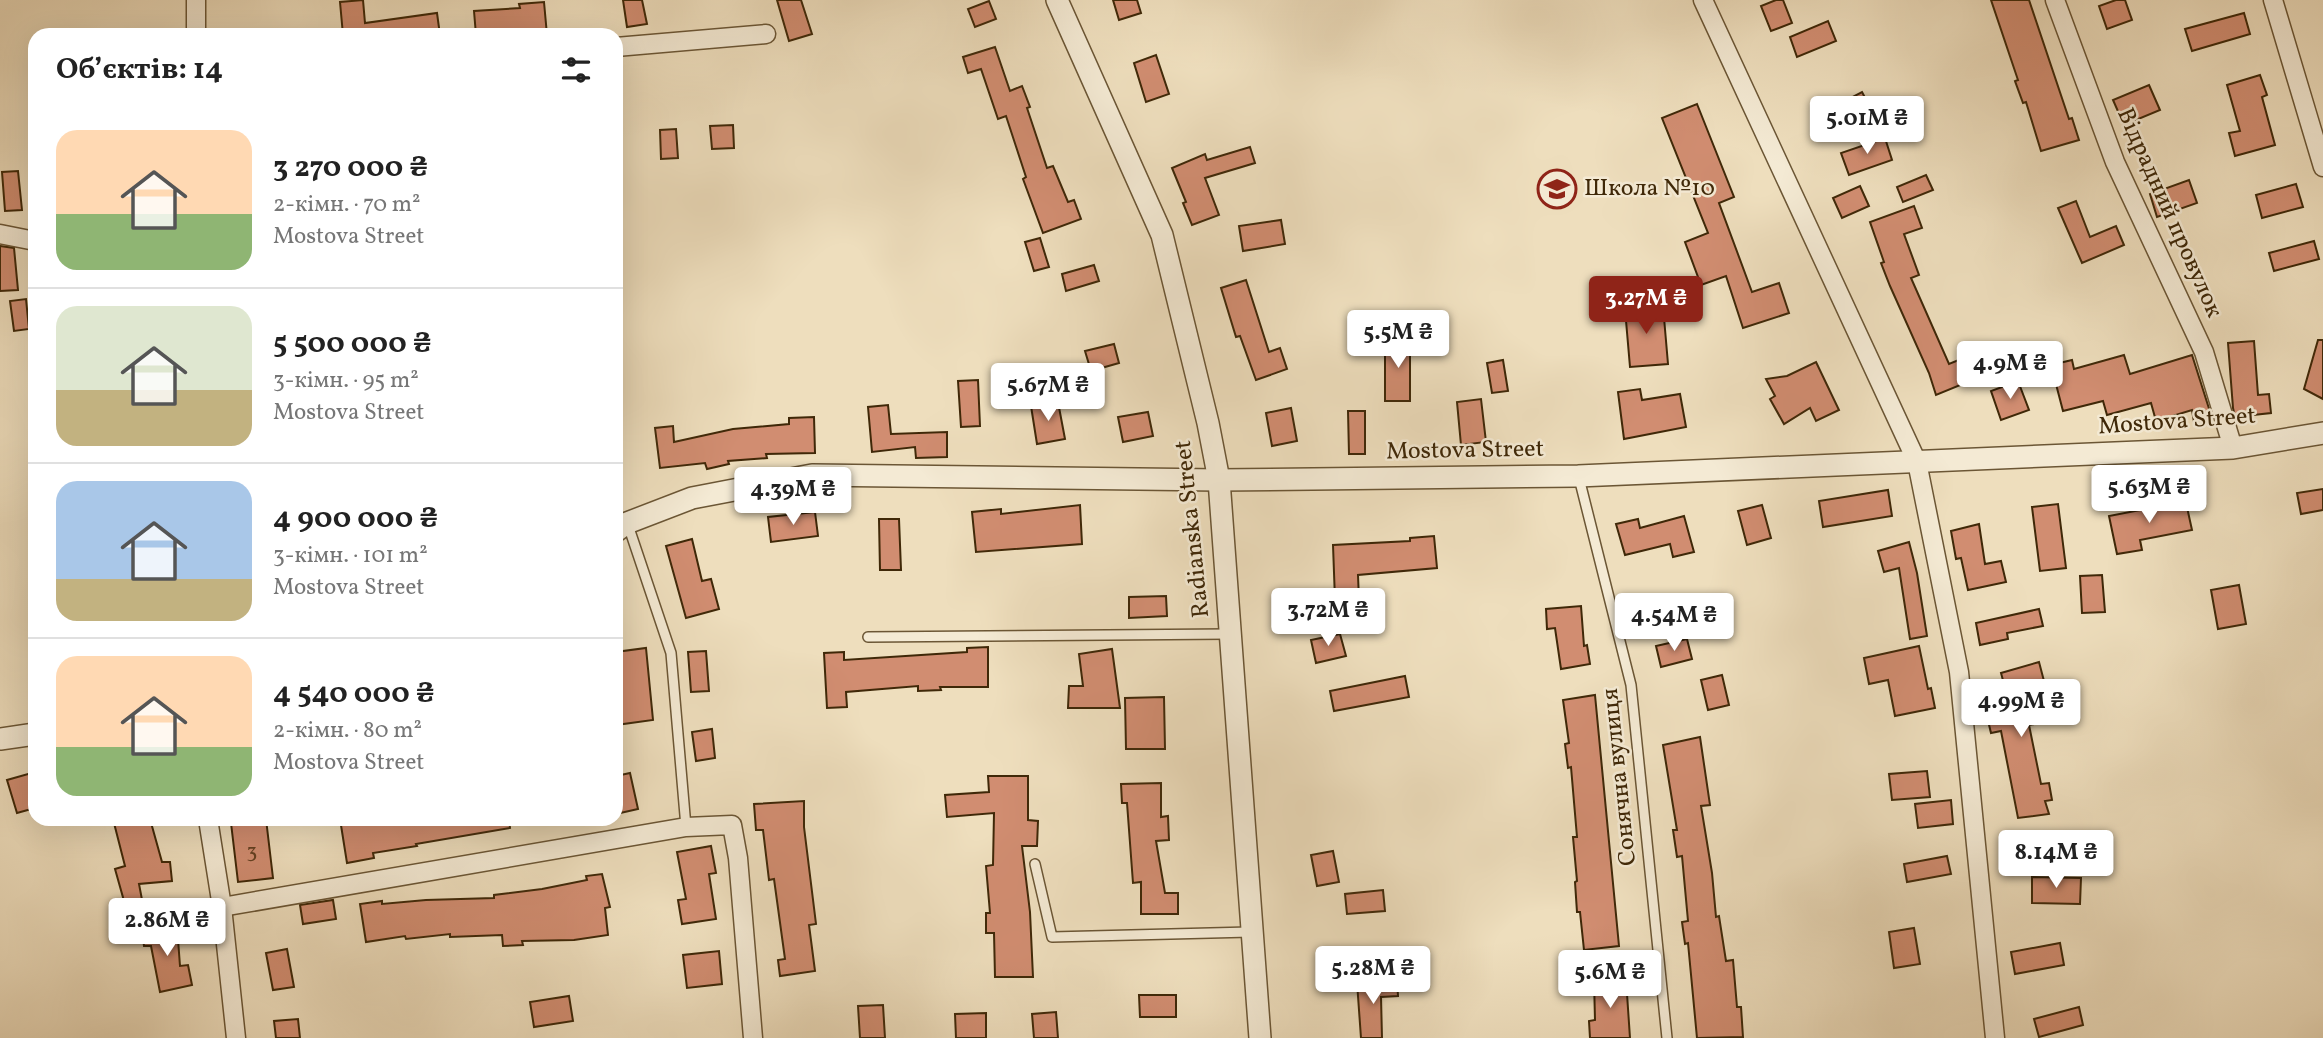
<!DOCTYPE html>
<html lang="uk">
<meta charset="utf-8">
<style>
body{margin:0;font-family:Vollkorn,serif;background:#f2f2f2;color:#222;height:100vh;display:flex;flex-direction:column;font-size:26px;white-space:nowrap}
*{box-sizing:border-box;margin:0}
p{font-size:23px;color:#767676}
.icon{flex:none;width:38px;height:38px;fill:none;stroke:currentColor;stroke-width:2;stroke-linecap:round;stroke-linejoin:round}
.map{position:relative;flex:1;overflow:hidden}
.panel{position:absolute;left:28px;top:28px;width:595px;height:798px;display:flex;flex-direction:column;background:#fff;border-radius:21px;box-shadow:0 7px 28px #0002}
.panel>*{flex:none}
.price{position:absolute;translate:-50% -60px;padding:0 16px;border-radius:7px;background:#fff;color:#222;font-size:23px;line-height:46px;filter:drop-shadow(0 2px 4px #0008)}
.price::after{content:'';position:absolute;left:50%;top:42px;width:21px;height:16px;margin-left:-10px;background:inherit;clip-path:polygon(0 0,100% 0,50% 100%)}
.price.active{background:#8f2418;color:#fff}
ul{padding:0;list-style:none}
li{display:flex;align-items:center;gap:21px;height:175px;padding:0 28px}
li+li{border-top:2px solid #e0e0e0}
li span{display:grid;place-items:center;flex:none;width:196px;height:140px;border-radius:21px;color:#555}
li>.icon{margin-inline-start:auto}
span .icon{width:84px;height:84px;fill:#fffc;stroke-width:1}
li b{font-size:30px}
h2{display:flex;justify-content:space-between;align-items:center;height:84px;padding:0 28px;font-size:30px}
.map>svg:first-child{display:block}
.building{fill:#d18d71;stroke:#3f2808;stroke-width:2}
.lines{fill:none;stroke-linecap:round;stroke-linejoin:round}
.service-casing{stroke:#6b5635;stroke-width:12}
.minor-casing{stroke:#6b5635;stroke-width:21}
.tertiary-casing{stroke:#6b5635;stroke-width:24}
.service{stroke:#f4ead4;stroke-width:9}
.minor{stroke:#f4ead4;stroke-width:18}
.tertiary{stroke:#f4ead4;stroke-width:21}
.labels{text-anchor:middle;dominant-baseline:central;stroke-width:5;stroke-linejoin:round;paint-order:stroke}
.number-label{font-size:21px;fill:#644122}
.poi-label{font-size:24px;fill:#3f2808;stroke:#f4ead4;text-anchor:start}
.street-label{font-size:24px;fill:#3f2808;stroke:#f4ead4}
</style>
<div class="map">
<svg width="2323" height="1038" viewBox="0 0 2323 1038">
<rect width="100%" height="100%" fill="#eedebd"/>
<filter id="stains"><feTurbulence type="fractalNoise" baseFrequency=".00286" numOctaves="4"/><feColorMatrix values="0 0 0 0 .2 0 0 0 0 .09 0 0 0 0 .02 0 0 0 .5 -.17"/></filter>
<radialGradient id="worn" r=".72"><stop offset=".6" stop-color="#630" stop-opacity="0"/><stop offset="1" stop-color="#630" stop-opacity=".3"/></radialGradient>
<!-- building -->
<g class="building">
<polygon points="363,0 365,23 437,13 440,35 343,35 340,2"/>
<polygon points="623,0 642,0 647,24 627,27"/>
<polygon points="777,0 801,0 812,34 789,41"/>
<polygon points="1113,0 1137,0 1141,13 1119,20"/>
<polygon points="1776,0 1783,0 1792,23 1771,31 1761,6"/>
<polygon points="1991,0 2029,0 2069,119 2072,118 2079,140 2041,151 2026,102 2023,103 2015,81 2018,80"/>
<polygon points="2116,0 2125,0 2132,20 2107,29 2099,6"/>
<polygon points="989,1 996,19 975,27 968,9"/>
<polygon points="544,2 547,35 476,35 474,11 520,8 519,4"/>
<polygon points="2244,13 2250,34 2192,51 2185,29"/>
<polygon points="1828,21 1836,41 1797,57 1790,37"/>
<polygon points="995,47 1010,91 1022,86 1030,107 1027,108 1047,168 1053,166 1068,202 1074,200 1081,219 1043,233 1023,179 1026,177 1006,116 998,119 981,69 968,73 963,57"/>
<polygon points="1156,55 1169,94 1146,102 1134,63"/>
<polygon points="2260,75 2267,95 2262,97 2275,145 2235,156 2229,133 2240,131 2227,85"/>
<polygon points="2149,85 2160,110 2124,125 2113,100"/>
<polygon points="1862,92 1872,111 1830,133 1820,114"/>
<polygon points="1697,104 1734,197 1719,203 1752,292 1779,283 1789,313 1743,328 1726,276 1701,285 1685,242 1708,233 1662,118"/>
<polygon points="733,125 734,148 712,149 710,126"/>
<polygon points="676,129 678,158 661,159 660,130"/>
<polygon points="1885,138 1892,160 1849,175 1841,153"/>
<polygon points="1250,147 1255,163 1205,178 1219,215 1192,225 1183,203 1186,202 1172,168 1205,154 1207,160"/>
<polygon points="18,171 22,210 5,211 2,172"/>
<polygon points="1926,175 1933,190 1903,202 1897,187"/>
<polygon points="2189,180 2197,203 2157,217 2150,194"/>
<polygon points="2296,184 2303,207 2262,218 2256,195"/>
<polygon points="1860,186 1869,206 1842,218 1833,198"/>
<polygon points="2076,201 2090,237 2116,226 2124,245 2082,263 2058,208"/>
<polygon points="1914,206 1922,228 1904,234 1919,275 1911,278 1949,364 1966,357 1975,379 1936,395 1929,373 1890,286 1881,263 1884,262 1870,222"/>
<polygon points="1281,220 1285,244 1243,251 1239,226"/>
<polygon points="1040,238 1049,267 1034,271 1025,242"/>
<polygon points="2314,241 2319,259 2274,271 2269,253"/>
<polygon points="0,246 14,248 18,290 0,291"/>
<polygon points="1094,265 1099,281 1066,291 1062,274"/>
<polygon points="1246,280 1269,352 1280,348 1287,369 1256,380 1240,336 1236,337 1221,288"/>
<polygon points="26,299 29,329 14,331 10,301"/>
<polygon points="1663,306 1668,364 1630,367 1625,309"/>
<rect x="1385" y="339" width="25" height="62"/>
<polygon points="2318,340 2323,340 2323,399 2304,389"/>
<polygon points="2254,341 2258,395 2269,394 2271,413 2235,417 2233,408 2228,343"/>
<polygon points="1114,344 1119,363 1091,371 1085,351"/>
<polygon points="2124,355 2130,374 2192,355 2212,418 2194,422 2192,410 2156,421 2151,403 2107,415 2103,401 2063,411 2051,365 2072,360 2074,369"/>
<polygon points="1503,360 1508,391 1492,393 1487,363"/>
<polygon points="1816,362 1839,410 1816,421 1810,408 1784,424 1770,399 1775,396 1766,379 1787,376"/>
<polygon points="978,380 980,426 961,427 958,381"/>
<polygon points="2018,381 2029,410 2001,420 1991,391"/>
<polygon points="1640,389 1642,400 1680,394 1686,427 1624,439 1618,392"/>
<polygon points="1481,399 1486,442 1461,445 1457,402"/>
<polygon points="1058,402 1065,439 1037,444 1031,406"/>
<polygon points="888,405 891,434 947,432 947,457 916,458 915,447 872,452 868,407"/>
<polygon points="1291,408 1297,441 1272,446 1266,413"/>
<polygon points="1348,411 1365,411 1365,454 1349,454"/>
<polygon points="1148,412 1153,436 1123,442 1118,417"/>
<polygon points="814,417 815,453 766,454 767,458 728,461 729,464 707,469 705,463 660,468 655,428 673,426 674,442 733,429 789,424 789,418"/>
<polygon points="2323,489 2323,510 2301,514 2297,493"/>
<polygon points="1888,490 1892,516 1823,527 1819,501"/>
<polygon points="2185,498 2192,530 2140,540 2142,550 2117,554 2109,516 2161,506 2160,503"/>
<polygon points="2058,504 2066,568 2040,571 2032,507"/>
<polygon points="1080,505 1082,544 976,552 972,512 1001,509 1001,514"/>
<polygon points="1762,505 1771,538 1747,545 1738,511"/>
<polygon points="815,512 818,536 771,542 768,517"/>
<polygon points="1684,516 1694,552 1673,557 1670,544 1625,555 1616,524 1638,519 1640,528"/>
<polygon points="879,519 899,519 901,570 880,570"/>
<polygon points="1979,524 1985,564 2001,561 2006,582 1968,590 1961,558 1956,559 1951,531"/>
<polygon points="1434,536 1437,568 1358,575 1359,600 1335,600 1333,545 1410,541 1410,538"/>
<polygon points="692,539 702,581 711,579 719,609 686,618 666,546"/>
<polygon points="1909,542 1917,573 1927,636 1910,639 1899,568 1884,572 1878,551"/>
<polygon points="2102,575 2105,612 2082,613 2080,576"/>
<polygon points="2239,585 2246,624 2218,629 2211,590"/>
<polygon points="1166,596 1167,616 1129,618 1129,597"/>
<polygon points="1581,606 1584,646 1587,645 1590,664 1561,669 1555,628 1547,629 1546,609"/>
<polygon points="2039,609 2043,626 2007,633 2008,639 1980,645 1976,623"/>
<polygon points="1340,634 1346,656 1316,663 1311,640"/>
<polygon points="1687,639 1692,659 1661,667 1656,646"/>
<polygon points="1919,646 1928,689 1931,688 1935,708 1895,716 1888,680 1869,684 1864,658"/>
<polygon points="988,647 988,687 940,687 941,690 918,691 918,686 846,692 847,707 827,708 824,653 844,652 844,660 967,652 967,648"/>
<polygon points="646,648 653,720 616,725 616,652"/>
<polygon points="1112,649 1120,708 1068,708 1069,686 1083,686 1079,654"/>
<polygon points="706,651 709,691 691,692 688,652"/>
<polygon points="2039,662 2044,681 2030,685 2039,723 2029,725 2041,784 2049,783 2052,800 2045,801 2049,814 2018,818 2001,731 1991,733 1984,704 2008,699 2001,673"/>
<polygon points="1722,675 1729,705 1708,710 1701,680"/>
<polygon points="1405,676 1409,697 1334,711 1330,691"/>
<polygon points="1595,695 1619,946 1584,950 1580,912 1577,912 1575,882 1577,881 1573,837 1577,837 1571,767 1568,768 1565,744 1569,743 1563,700"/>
<polygon points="1164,697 1165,749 1126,749 1125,698"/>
<polygon points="712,729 715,758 696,761 692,732"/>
<polygon points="1700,737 1710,805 1701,806 1712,873 1716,917 1719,916 1726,961 1733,960 1737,1007 1741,1007 1743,1037 1697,1038 1688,943 1685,944 1682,922 1688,921 1682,856 1677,857 1673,830 1677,830 1663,745"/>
<polygon points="1927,771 1930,797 1892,800 1889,774"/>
<polygon points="35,772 35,808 17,813 7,780"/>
<polygon points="630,773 638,809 616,814 616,776"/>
<polygon points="988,776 1028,776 1028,820 1038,821 1037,846 1022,846 1030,912 1033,977 995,977 994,933 986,933 986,913 990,913 986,866 993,865 994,813 947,817 945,795 989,792"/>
<polygon points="1161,783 1161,817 1168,816 1169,840 1156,841 1165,893 1178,893 1178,914 1141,914 1141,882 1133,883 1127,803 1122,803 1121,784"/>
<polygon points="1951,800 1953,824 1918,828 1915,804"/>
<polygon points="804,801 804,827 816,924 809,925 815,971 780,976 778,960 785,959 774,879 769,880 763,830 756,830 754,804"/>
<polygon points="130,819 150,819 162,862 170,862 172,881 139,884 143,905 126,908 115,869 125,866 114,823"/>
<polygon points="266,819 273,878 238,882 231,823"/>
<polygon points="340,819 509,819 510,828 416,844 417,846 373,853 374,858 347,863"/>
<polygon points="711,846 716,873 709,874 716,919 682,924 678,900 686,899 677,852"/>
<polygon points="1333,851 1339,882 1317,886 1311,855"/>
<polygon points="1947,856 1951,874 1907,882 1904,864"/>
<polygon points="602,874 610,907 605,908 608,935 574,940 522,941 523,945 503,946 502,935 450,937 450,934 406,939 405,936 366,942 360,904 382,901 382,904 426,900 494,898 494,895 542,889 587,880 586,876"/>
<polygon points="2032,877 2081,878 2080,904 2032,903"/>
<polygon points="1383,890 1385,911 1347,914 1345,894"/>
<polygon points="333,900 336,919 303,924 300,905"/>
<polygon points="177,926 180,966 188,965 192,985 160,992 151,946 144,946 142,929"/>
<polygon points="1914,928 1920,964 1894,968 1889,932"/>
<polygon points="2060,943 2064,965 2015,974 2011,952"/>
<polygon points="287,949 294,987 273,990 266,953"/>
<polygon points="719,951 722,984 687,988 683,955"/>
<polygon points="1626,979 1630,1038 1590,1038 1589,1021 1595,1020 1594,980"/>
<polygon points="1397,980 1398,996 1381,997 1382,1038 1361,1038 1357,982"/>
<polygon points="1139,995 1176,995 1176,1017 1140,1017"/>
<polygon points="569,996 573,1021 534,1027 530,1002"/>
<polygon points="883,1005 885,1038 860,1038 858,1006"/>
<polygon points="2079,1007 2083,1025 2039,1037 2034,1019"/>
<polygon points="1056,1012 1058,1038 1034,1038 1032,1014"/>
<polygon points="986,1013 986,1038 956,1038 955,1014"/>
<polygon points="298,1019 300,1038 276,1038 274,1021"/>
</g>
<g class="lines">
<defs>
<g id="service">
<polyline points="1579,478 1631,685 1667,1038"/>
<polyline points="628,525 671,653 686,827"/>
<polyline points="868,637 1229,634"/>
<polyline points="1035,864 1052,937 1250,932"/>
</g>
<g id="minor">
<polyline points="196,0 196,35"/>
<polyline points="1703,0 1917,462 1959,672 1995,1038"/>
<polyline points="2055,0 2115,162 2204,352 2233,448"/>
<polyline points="2273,0 2323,167"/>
<polyline points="616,47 766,34"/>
<polyline points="0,234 35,241"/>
<polyline points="208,819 222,907 236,1038"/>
<polyline points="222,907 686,827 732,825 738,858 753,1038"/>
</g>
<g id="tertiary">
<polyline points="1057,0 1162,235 1208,423 1219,480 1260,1038"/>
<polyline points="616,531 627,523 692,498 812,475 1219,480 1578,476 2233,448 2323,433"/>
<polyline points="0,739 35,734"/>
</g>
</defs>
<!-- service casing -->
<use href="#service" class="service-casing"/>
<!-- minor casing -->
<use href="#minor" class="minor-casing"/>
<!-- tertiary casing -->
<use href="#tertiary" class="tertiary-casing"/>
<!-- service -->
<use href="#service" class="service"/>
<!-- minor -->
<use href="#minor" class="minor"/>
<!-- tertiary -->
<use href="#tertiary" class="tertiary"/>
</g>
<!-- icons -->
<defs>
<symbol id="school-ring" viewBox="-11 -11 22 22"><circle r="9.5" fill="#f4ead4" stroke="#8f2418" stroke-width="1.5"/><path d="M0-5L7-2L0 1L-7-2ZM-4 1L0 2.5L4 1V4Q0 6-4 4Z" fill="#8f2418"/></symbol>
</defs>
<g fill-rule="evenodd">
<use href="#school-ring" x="1535" y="167" width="44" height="44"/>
</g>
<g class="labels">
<!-- number labels -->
<g class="number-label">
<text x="252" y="851">3</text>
</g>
<!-- poi labels -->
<g class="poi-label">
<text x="1584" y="189">Школа №10</text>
</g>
<!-- street labels -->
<g class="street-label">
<text transform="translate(2169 213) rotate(66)">Відрадний провулок</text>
<text transform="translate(2177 422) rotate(-4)">Mostova Street</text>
<text transform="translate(1465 451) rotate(-1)">Mostova Street</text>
<text transform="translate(1193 529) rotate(-96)">Radianska Street</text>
<text transform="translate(1620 777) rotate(-96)">Сонячна вулиця</text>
</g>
</g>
<rect width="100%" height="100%" filter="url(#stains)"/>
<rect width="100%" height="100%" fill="url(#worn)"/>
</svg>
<b class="price" style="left:1867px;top:156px">5.01M ₴</b>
<b class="price active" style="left:1646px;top:336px">3.27M ₴</b>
<b class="price" style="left:1398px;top:370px">5.5M ₴</b>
<b class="price" style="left:2010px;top:401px">4.9M ₴</b>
<b class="price" style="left:1048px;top:423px">5.67M ₴</b>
<b class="price" style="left:2149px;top:525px">5.63M ₴</b>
<b class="price" style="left:793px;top:527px">4.39M ₴</b>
<b class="price" style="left:1328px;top:648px">3.72M ₴</b>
<b class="price" style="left:1674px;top:653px">4.54M ₴</b>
<b class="price" style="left:2021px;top:739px">4.99M ₴</b>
<b class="price" style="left:2056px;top:890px">8.14M ₴</b>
<b class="price" style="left:167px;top:958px">2.86M ₴</b>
<b class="price" style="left:1373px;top:1006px">5.28M ₴</b>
<b class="price" style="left:1610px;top:1010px">5.6M ₴</b>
<section class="panel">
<h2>Об’єктів: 14<svg class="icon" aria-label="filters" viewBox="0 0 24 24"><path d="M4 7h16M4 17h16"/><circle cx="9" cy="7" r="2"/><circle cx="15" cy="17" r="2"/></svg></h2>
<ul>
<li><span style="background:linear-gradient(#ffd9b3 60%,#8fb573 0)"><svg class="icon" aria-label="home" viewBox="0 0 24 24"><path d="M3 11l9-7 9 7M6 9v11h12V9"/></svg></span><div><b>3 270 000 ₴</b><p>2-кімн. · 70 m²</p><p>Mostova Street</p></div></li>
<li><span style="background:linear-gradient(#dfe7d0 60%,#c2b280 0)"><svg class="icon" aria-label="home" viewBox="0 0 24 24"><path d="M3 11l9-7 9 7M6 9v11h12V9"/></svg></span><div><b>5 500 000 ₴</b><p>3-кімн. · 95 m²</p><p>Mostova Street</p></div></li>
<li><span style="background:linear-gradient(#a9c7e8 70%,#c2b280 0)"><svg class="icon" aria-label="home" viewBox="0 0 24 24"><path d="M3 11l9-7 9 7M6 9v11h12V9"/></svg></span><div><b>4 900 000 ₴</b><p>3-кімн. · 101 m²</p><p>Mostova Street</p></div></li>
<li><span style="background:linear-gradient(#ffd9b3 65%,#8fb573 0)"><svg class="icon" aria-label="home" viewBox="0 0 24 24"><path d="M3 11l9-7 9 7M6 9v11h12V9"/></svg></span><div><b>4 540 000 ₴</b><p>2-кімн. · 80 m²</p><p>Mostova Street</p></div></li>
</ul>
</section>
</div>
